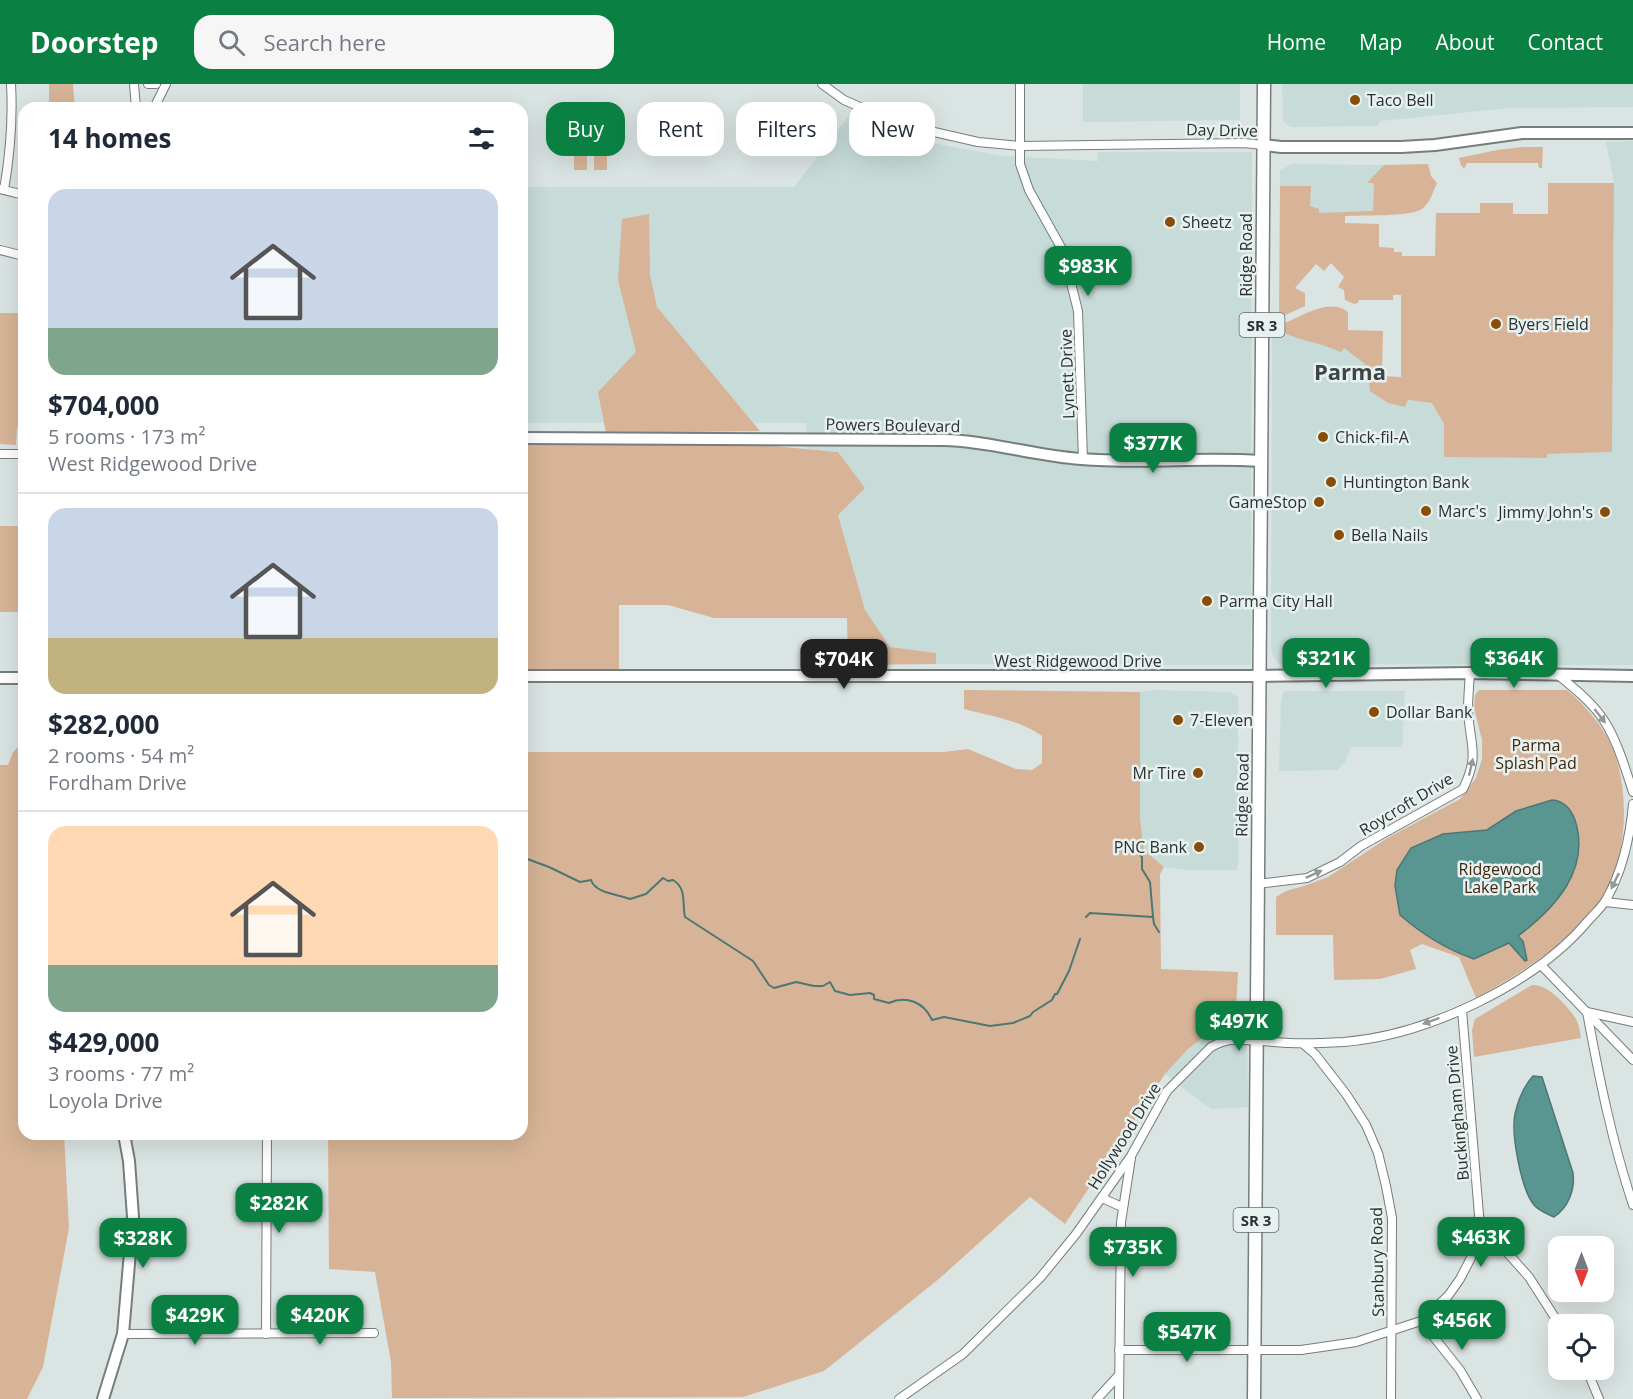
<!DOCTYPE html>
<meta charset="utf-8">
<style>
body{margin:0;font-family:"Open Sans",sans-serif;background:#f6f6f7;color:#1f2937;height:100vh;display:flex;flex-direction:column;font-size:22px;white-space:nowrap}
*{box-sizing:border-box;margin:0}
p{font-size:20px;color:#747a83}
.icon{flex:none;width:33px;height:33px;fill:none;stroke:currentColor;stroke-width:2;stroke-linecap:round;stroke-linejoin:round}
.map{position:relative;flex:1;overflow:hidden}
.panel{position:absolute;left:18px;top:18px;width:510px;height:1038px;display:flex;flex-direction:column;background:#fff;border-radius:18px;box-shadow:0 6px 24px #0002}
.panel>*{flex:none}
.top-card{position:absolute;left:546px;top:18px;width:570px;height:54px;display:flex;gap:12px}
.needle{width:39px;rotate:180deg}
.tools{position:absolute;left:1548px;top:1152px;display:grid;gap:12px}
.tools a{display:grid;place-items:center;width:66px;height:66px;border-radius:12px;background:#fff;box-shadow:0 6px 24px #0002;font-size:30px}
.price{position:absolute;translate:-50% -51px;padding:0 14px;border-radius:12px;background:#0b8043;color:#fff;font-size:20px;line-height:39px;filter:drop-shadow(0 2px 3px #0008)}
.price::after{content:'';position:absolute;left:50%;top:36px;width:18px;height:14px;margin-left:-9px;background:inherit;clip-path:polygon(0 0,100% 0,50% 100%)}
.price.selected{background:#222;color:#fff}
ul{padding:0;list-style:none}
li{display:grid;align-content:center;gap:12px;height:318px;padding:0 30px}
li+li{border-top:2px solid #e0e1e3}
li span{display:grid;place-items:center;height:186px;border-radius:18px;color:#555}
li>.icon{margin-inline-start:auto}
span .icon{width:108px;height:108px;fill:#fffc;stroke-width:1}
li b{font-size:26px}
h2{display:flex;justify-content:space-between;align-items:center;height:72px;padding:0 30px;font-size:26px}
.tag{padding:0 21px;border-radius:18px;background:#fff;box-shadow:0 6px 24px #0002;font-size:21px;line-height:54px}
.tag.selected{background:#0b8043;color:#fff}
header{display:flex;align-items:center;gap:36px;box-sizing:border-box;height:84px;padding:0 30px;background:#0b8043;color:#fff}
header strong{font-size:28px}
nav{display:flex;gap:33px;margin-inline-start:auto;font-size:21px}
.search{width:420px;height:54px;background:#f6f6f7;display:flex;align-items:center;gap:15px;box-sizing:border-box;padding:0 21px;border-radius:18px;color:#747a83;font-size:22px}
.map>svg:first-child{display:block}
.built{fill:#c7dbd9}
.green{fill:#d7b497}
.water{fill:#599691;stroke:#4c7774;stroke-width:1.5}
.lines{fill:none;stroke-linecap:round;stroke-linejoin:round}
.stream{stroke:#4c7774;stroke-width:2}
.minor-casing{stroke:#757e7d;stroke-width:10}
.tertiary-casing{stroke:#757e7d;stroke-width:14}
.secondary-casing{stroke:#757e7d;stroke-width:14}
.primary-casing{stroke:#757e7d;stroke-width:15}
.minor{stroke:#fff;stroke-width:8}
.tertiary{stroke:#fff;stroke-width:10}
.secondary{stroke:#fff;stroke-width:10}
.primary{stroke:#fff;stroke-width:12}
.oneway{fill:#969898}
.poi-dot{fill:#884d06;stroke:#e7f1f0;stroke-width:2}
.labels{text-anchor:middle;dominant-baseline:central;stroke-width:5;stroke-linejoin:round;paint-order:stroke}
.shield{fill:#e7f1f0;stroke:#646a6a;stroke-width:1.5}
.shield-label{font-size:15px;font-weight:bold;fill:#2c3030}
.poi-label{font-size:16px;fill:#2c3030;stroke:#e7f1f0;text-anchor:start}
.street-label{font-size:16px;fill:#2c3030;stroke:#e7f1f0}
.park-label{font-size:16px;fill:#42260c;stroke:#e7f1f0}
.district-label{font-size:22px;font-weight:bold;fill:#3d4645;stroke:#e7f1f0}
</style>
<header>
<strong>Doorstep</strong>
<div class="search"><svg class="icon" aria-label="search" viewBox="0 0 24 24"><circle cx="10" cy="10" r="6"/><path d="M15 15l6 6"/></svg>Search here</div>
<nav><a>Home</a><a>Map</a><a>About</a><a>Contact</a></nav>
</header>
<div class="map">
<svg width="1633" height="1315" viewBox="0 0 1633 1315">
<rect width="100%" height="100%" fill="#dae4e3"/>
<!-- built -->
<g class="built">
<polygon points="1083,0 1240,0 1240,36 1083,38"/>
<polygon points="1282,0 1633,0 1633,23 1509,24 1381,37 1377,42 1291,43 1283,38"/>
<polygon points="850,30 932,59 1003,72 1098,77 1098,68 1252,68 1251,581 936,580 936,569 890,563 865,526 838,431 838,368 807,365 806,339 522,339 522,103 794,103"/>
<polygon points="1633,57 1633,581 1280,580 1274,574 1271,566 1272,247 1331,249 1358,262 1397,315 1432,319 1444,340 1444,372 1547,374 1547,370 1612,368 1614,99 1606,58"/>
<polygon points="1291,80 1392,81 1394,130 1280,133 1280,87"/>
<polygon points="1154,606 1230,608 1238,613 1238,778 1237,786 1186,786 1164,783 1144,766 1140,736 1140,608"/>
<polygon points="1287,607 1405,607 1402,663 1351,663 1345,678 1337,686 1279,687 1281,618 1283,609"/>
<polygon points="1247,923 1248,1023 1211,1025 1165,990 1188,965 1220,941 1236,926"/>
</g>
<!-- green -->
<g class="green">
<polygon points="49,0 73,0 75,24 49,24"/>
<rect x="574" y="57" width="13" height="29"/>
<polygon points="594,57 607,58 607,86 594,86"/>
<polygon points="1522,63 1543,63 1542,84 1539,84 1538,79 1467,79 1464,85 1461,81 1459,74 1497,66"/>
<path d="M1428 80 1431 92 1437 99C1433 108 1430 119 1422 125 1411 133 1361 131 1345 132V139L1379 140V163L1394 164V168H1402V172H1435L1436 129H1480V119H1513V130H1548V99H1614L1612 368 1547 370V374L1444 373V340L1432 319 1408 316 1405 323 1388 319 1370 307 1368 288 1365 280 1344 264 1341 268C1320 258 1298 257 1279 246V241C1298 235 1329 212 1348 228V246L1383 247 1382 292 1401 293V211H1393V216H1359L1358 219 1354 220 1345 216 1344 206 1338 203 1344 193 1331 179 1324 187 1316 180 1295 204 1305 209V222L1279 234 1280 102H1311L1310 122 1319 125V129L1373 127 1374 101 1373 99H1367L1384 81Z"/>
<polygon points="649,130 650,191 657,223 760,347 606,349 598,308 636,268 618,196 622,135"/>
<polygon points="0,229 24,229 24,333 17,344 16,361 0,360"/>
<polygon points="752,360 838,368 865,404 838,431 865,526 890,563 936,569 936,580 848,581 847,534 714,534 668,521 619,521 619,587 522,587 522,361"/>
<rect x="0" y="442" width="24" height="86"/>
<path d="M964 606 1140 608V735L1144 766 1164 783 1160 790 1161 885 1238 888 1236 926 1220 941 1188 965 1165 990 1065 1140 1030 1113 940 1194 824 1287 743 1313 392 1314 391 1278 375 1188 329 1185 328 1050H522V668H944L968 665 1016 685 1032 686 1042 679V652C1020 636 990 632 964 625Z"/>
<path d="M1479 606H1567C1587 623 1604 643 1614 667 1633 723 1626 794 1584 838 1552 870 1515 892 1476 914L1459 873 1422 860 1410 866 1416 885 1380 895 1334 896 1333 851H1276V813L1286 807 1307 801 1328 793 1389 753 1460 715 1476 694 1482 675V656L1474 624 1475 611Z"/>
<polygon points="24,657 24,1050 64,1050 69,1144 43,1283 27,1315 0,1315 0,681 8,681 13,668"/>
<path d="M1532 901C1547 899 1569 923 1576 935 1579 941 1580 948 1581 954L1474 973 1472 946 1475 935Z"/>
</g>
<!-- water -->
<g class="water">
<path d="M1552 716C1564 717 1571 725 1575 736 1591 786 1555 824 1518 852L1523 857 1527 876 1525 877 1509 859 1474 875C1445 865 1423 851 1400 831L1395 802 1397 786 1411 764 1443 750 1487 746 1516 727Z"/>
<path d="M1533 992 1542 993 1573 1089C1575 1105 1569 1123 1554 1133 1548 1130 1539 1127 1534 1121 1521 1105 1511 1050 1515 1030 1518 1017 1524 1002 1533 992Z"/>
</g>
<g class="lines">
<!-- stream -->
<g class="stream">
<polyline points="1130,760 1142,773 1142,785 1150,798 1153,833"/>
<path d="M522 773 549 783 580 798 591 796C596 810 618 810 630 815L646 810 663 794 668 797 673 796C687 804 682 820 685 833L753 877 769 901 774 904 796 898 814 902H823L830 898 835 907 850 911 870 909 874 911V915L889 919C906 911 924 918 932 936L944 933 990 942 1013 939 1030 932 1033 928 1052 916 1055 910H1057L1069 887 1080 855"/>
<polyline points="1086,833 1090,829 1153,833 1154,840 1159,848"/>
</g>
<defs>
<g id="minor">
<polyline points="134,0 136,24"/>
<polyline points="148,0 156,0"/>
<polyline points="822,0 844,16 899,40 978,58 1020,62 1244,59 1263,61"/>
<polyline points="1020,0 1020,80 1029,106 1063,167 1078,227 1083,376"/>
<polyline points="154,24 166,0"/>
<polyline points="0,105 24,111"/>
<path d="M4 106C10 71 13 35 11 0"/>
<polyline points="0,166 24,172"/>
<polyline points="0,370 24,370"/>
<path d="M1558 591C1575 605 1593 619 1605 638 1618 659 1625 684 1633 708"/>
<path d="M1257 800 1307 794 1340 778 1361 762 1463 705C1480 670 1470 662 1468 627 1468 615 1469 602 1470 589"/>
<polyline points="1605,818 1633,821"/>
<polyline points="1541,881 1633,976"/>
<path d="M1633 938 1587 928C1599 993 1612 1058 1633 1121"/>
<polyline points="1219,959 1257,923"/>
<polyline points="1303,960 1315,970 1346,1010 1366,1041 1378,1069 1386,1102 1392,1134 1391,1315"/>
<polyline points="1102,1114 1122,1123"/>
<polyline points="1480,1143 1504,1165 1529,1193 1559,1240"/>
<polyline points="1421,1237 1460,1286 1477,1315"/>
<polyline points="123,1250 374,1249"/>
<polyline points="266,1250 267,1050"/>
<polyline points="1119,1266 1301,1266 1356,1258 1421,1237 1448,1212 1460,1195 1474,1168 1480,1143 1462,926"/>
<polyline points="1587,1286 1599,1315"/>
<path d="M899 1315 963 1270 1040 1194 1076 1150 1131 1072 1167 1007 1211 963 1219 959 1230 956C1249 955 1269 958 1289 959 1307 960 1326 959 1344 958 1427 951 1534 901 1588 837 1594 830 1601 824 1606 816 1623 786 1630 754 1633 720"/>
<polyline points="1097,1315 1119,1291"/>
<polyline points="1119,1315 1121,1138 1131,1074"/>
</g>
<g id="tertiary">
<polyline points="1263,61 1281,63 1401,63 1435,61 1522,49 1633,49"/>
<path d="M522 354 944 356C991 357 1034 372 1081 375 1141 380 1201 373 1261 377"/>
<polyline points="103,1315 123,1250 133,1133 129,1077 124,1050"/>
</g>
<g id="secondary">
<polyline points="522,592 1260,592 1470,589 1633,592"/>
<polyline points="0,594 24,594"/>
</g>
<polyline id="primary" points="1254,1315 1264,0"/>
</defs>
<!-- minor casing -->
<use href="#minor" class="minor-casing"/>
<!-- tertiary casing -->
<use href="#tertiary" class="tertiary-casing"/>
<!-- secondary casing -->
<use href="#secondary" class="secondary-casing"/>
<!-- primary casing -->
<use href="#primary" class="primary-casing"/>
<!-- minor -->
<use href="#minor" class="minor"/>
<!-- tertiary -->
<use href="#tertiary" class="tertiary"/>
<!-- secondary -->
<use href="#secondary" class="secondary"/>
<!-- primary -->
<use href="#primary" class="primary"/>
</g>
<!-- one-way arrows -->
<defs><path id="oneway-solid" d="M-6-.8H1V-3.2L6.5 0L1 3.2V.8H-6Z" transform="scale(1.5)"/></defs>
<g class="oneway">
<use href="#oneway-solid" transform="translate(1600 632) rotate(52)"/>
<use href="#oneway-solid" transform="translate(1471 683) rotate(-77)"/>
<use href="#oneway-solid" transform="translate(1314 790) rotate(-25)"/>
<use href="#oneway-solid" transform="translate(1615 797) rotate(116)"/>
<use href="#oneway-solid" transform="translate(1431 937) rotate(160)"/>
</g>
<!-- markers -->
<g class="poi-dot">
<circle cx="1355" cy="16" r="6"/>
<circle cx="1170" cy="138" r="6"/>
<circle cx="1496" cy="240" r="6"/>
<circle cx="1323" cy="353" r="6"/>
<circle cx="1331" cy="398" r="6"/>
<circle cx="1319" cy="418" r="6"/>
<circle cx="1426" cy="427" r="6"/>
<circle cx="1605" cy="428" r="6"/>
<circle cx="1339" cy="451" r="6"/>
<circle cx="1207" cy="517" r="6"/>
<circle cx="1374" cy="628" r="6"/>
<circle cx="1178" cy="636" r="6"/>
<circle cx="1198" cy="689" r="6"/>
<circle cx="1199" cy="763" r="6"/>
</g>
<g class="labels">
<!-- shield labels -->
<g class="shield">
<rect x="1239.5" y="229" width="45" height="24" rx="4.5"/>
<rect x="1233.5" y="1124" width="45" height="24" rx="4.5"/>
</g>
<g class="shield-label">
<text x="1262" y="241">SR 3</text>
<text x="1256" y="1136">SR 3</text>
</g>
<!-- poi labels -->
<g class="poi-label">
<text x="1367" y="16">Taco Bell</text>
<text x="1182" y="138">Sheetz</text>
<text x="1508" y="240">Byers Field</text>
<text x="1335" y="353">Chick-fil-A</text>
<text x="1343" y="398">Huntington Bank</text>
<text x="1307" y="418" text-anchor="end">GameStop</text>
<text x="1438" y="427">Marc's</text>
<text x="1593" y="428" text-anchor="end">Jimmy John's</text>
<text x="1351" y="451">Bella Nails</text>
<text x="1219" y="517">Parma City Hall</text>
<text x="1386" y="628">Dollar Bank</text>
<text x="1190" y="636">7-Eleven</text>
<text x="1186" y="689" text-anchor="end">Mr Tire</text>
<text x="1187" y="763" text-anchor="end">PNC Bank</text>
</g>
<!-- street labels -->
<g class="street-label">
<text transform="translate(1222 46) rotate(1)">Day Drive</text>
<text transform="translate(1246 171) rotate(-90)">Ridge Road</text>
<text transform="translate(1067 290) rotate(-92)">Lynett Drive</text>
<text transform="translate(893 341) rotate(1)">Powers Boulevard</text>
<text x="1078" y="577">West Ridgewood Drive</text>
<text transform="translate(1242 711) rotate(-89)">Ridge Road</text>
<text transform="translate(1406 720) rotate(-31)">Roycroft Drive</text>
<text transform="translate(1457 1029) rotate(-95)">Buckingham Drive</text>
<text transform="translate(1124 1052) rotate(-58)">Hollywood Drive</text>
<text transform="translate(1377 1178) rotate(-91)">Stanbury Road</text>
</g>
<!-- park labels -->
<g class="park-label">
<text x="1536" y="661">Parma<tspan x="1536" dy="18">Splash Pad</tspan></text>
<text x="1500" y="785">Ridgewood<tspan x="1500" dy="18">Lake Park</tspan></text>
</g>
<!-- district labels -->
<g class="district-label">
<text x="1350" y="287">Parma</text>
</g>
</g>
</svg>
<div class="tools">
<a><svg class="needle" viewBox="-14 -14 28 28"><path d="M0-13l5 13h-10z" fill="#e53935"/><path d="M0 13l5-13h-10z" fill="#747a83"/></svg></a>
<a><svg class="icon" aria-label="locate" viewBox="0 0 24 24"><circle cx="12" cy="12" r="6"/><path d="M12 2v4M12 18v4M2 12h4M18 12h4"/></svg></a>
</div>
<b class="price" style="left:1088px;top:213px">$983K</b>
<b class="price" style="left:1153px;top:390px">$377K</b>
<b class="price" style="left:1326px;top:605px">$321K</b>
<b class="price" style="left:1514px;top:605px">$364K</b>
<b class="price selected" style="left:844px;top:606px">$704K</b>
<b class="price" style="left:1239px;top:968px">$497K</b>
<b class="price" style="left:279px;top:1150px">$282K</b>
<b class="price" style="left:1481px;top:1184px">$463K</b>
<b class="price" style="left:143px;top:1185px">$328K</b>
<b class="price" style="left:1133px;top:1194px">$735K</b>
<b class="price" style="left:195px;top:1262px">$429K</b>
<b class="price" style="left:320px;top:1262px">$420K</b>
<b class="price" style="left:1462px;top:1267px">$456K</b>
<b class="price" style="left:1187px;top:1279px">$547K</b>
<div class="top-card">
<a class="tag selected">Buy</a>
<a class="tag">Rent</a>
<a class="tag">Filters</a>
<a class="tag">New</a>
</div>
<section class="panel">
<h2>14 homes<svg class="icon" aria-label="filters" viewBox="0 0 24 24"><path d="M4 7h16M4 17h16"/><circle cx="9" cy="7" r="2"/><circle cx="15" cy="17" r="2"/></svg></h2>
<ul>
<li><span style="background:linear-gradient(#c9d6e8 75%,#7fa58c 0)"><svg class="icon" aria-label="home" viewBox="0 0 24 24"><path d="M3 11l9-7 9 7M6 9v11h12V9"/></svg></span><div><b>$704,000</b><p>5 rooms · 173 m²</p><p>West Ridgewood Drive</p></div></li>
<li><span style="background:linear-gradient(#c9d6e8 70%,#c2b280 0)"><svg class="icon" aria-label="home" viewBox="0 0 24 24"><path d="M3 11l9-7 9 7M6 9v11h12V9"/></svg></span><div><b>$282,000</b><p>2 rooms · 54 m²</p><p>Fordham Drive</p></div></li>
<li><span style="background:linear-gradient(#ffd9b3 75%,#7fa58c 0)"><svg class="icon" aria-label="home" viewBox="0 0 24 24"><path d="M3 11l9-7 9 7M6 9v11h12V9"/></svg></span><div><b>$429,000</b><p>3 rooms · 77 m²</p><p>Loyola Drive</p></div></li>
</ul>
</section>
</div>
